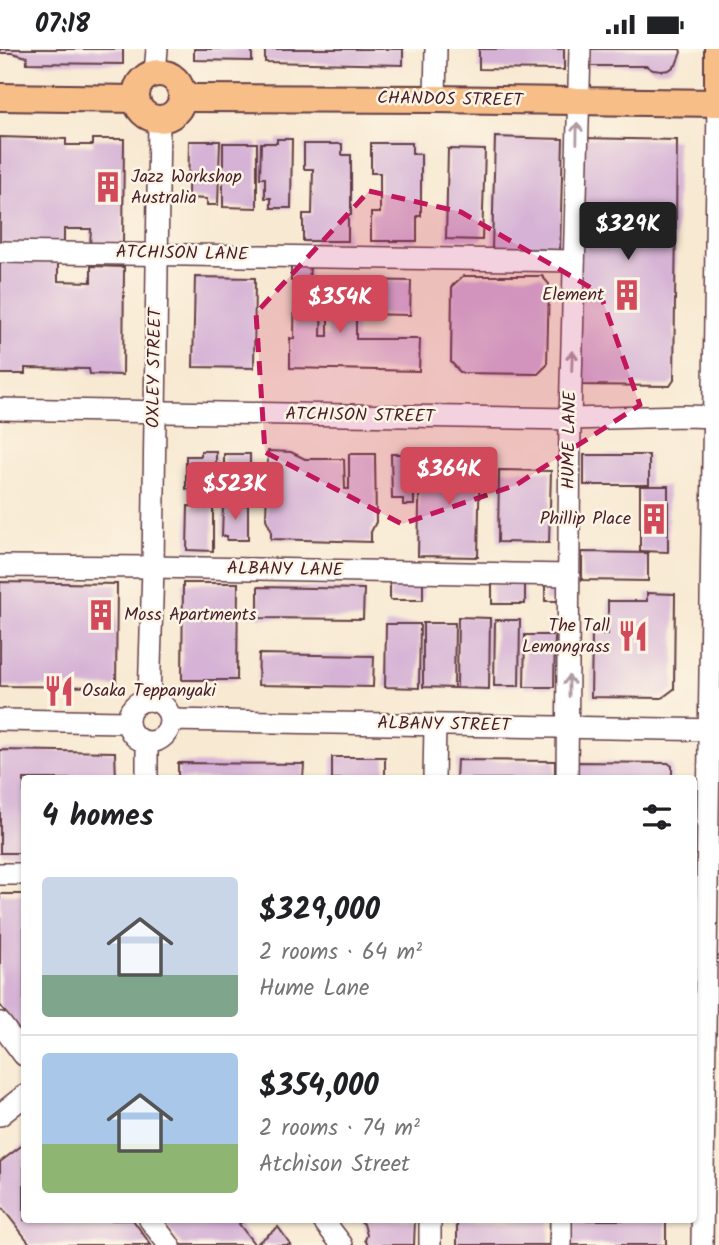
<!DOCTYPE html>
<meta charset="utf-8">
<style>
body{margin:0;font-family:Kalam,sans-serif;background:#f6f6f6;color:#202124;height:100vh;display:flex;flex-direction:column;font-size:26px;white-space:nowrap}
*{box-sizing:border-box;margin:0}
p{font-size:23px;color:#757577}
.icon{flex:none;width:38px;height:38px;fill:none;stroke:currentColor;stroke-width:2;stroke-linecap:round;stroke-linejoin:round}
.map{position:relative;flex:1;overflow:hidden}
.panel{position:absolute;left:21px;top:726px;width:676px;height:448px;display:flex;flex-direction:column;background:#fff;border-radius:7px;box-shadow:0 2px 5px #0004}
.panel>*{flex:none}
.price{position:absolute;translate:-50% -60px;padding:0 16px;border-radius:7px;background:#d1495b;color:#fff;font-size:23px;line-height:46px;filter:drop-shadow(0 2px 4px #0008)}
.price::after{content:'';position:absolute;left:50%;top:42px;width:21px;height:16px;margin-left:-10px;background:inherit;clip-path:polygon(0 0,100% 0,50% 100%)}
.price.active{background:#222;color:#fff}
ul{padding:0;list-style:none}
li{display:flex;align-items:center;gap:21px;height:175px;padding:0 21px}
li+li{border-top:2px solid #e0e0e0}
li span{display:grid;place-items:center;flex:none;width:196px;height:140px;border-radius:7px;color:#555}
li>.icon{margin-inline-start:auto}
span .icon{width:84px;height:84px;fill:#fffc;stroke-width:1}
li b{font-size:30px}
h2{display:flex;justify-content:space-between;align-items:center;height:84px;padding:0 21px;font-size:30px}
.status{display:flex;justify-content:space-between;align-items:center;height:49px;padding:0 35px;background:#fff;direction:ltr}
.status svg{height:19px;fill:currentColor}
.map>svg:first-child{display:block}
.building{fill:#d6b3d6}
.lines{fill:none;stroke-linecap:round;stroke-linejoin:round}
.minor-casing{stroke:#643d44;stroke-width:24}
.major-casing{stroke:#643d44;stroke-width:30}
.minor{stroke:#fff;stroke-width:21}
.major{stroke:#f7be88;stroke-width:26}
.oneway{stroke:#ae9aa0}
.marked{fill:#c2185b;fill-opacity:0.2;stroke:#c2185b;stroke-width:5;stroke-dasharray:14 9;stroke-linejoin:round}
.labels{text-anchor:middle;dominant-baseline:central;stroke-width:5;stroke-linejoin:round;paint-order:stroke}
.street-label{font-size:18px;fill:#4a1f2b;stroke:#fcf5e5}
.poi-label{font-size:18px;fill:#4a1f2b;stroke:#fcf5e5;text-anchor:start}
</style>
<div class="status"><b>07:18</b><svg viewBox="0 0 49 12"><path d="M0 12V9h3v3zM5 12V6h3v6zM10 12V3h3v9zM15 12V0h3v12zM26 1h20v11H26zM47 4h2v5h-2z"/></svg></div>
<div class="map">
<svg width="719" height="1196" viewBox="0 0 719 1196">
<rect width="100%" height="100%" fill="#fcf5e5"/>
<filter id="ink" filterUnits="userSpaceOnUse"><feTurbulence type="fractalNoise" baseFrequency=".0143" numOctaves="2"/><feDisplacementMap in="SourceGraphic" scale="14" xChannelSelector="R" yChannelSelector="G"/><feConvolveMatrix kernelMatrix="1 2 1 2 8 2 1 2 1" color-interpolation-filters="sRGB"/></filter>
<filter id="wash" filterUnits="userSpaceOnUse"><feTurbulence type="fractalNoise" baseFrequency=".00686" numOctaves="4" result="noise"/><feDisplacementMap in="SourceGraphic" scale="28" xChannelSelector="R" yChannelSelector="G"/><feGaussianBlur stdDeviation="1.57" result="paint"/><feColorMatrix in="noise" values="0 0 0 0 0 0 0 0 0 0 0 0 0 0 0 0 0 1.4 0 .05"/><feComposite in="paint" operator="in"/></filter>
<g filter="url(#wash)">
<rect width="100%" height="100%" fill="#f8e9d2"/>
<g id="blocks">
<!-- building -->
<g class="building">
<polygon points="0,0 123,0 123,15 27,14 27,8 12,4 0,4"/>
<polygon points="194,0 252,0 252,12 194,11"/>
<polygon points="265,0 403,0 403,16 265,13"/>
<polygon points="479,0 564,0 564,21 479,20"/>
<polygon points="588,0 680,0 681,3 676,16 669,21 662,22 653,21 646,17 587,17"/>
<polygon points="0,88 66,90 66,96 93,96 93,90 124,90 123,196 90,195 91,180 64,180 64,195 0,194"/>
<polygon points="495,88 563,90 560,201 492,200"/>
<polygon points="582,89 677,91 674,331 670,337 578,336"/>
<polygon points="277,90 292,90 291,159 271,159 271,149 265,149 265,129 260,129 261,94 277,94"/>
<polygon points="189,92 220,92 218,156 207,156 207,150 188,149"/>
<polygon points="223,94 257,94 257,159 223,158"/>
<polygon points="371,94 412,94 412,105 421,105 421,167 417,167 417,192 371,192 371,164 380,164 380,124 371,124"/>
<polygon points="304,95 342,95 342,106 351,106 351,166 348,166 348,192 303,192 303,165 312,165 313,120 304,120"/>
<polygon points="448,100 485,101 482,191 446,190"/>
<polygon points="58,212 58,232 91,233 91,217 124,218 123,326 90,325 89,320 25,319 25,325 0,325 0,214"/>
<polygon points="291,213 310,213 309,241 322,241 321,287 328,287 328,246 356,246 356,290 420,290 419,322 290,319 290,289 294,290 295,232 291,232"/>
<polygon points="463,227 542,227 549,235 547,316 538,325 461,324 451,313 452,237"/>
<polygon points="195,228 255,229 254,319 193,318"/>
<polygon points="359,231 411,232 410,266 359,265"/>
<polygon points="201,402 216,402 216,440 186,440 186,407 201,407"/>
<polygon points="268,402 291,403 305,410 344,410 345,440 349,440 349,405 375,405 376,473 371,483 371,493 271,490 271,481 266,470"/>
<polygon points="224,405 250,405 250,438 237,438 237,443 224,444"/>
<polygon points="391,405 414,405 414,456 403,456 403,450 392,450"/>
<rect x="584" y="406" width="65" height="30"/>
<polygon points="420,407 480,409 478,508 418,507"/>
<polygon points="499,421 551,422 549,494 498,493"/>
<polygon points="640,437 668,437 668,503 640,502"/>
<polygon points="223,456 248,456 248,491 227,491 227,487 222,487"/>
<polygon points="188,457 213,458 213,502 187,501"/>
<polygon points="582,503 648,504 648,532 582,531"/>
<rect x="390" y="531" width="33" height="20"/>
<rect x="545" y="531" width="16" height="21"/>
<polygon points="0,533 117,535 116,638 0,637"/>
<polygon points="183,534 238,534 237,631 182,631"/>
<rect x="492" y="535" width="33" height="20"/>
<polygon points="258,538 364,540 363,570 258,569"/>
<polygon points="647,544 675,545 674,640 662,649 591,648 592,585 608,585 608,552 647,552"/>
<polygon points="458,568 490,569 489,640 457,639"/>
<polygon points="495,571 520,571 519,637 494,637"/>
<polygon points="423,574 455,574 454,639 423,638"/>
<polygon points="386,575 420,575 419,639 385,638"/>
<polygon points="525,586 555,586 554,638 524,638"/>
<polygon points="259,605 374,607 373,638 258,636"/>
<polygon points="0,701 115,703 116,730 24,730 24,804 0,804"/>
<rect x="332" y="708" width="53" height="22"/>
<polygon points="457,711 555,712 555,730 456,730"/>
<polygon points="577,713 668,714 672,717 672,730 577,730"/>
<polygon points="178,714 304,715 303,730 178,730"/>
<polygon points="0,845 24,845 24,989 0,956"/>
<polygon points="24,1095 24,1171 133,1171 151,1196 31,1196 0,1156 0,1113"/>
<polygon points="162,1171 244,1171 239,1175 255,1196 278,1178 291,1196 182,1196"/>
<polygon points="359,1171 415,1171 414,1196 368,1196 365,1191 367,1186 364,1175"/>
<polygon points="457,1171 550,1171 549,1196 457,1196"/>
<rect x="570" y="1171" width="96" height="25"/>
</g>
</g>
</g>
<g filter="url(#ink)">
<use href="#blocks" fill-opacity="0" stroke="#643d44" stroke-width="2"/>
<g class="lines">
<defs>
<g id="minor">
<polyline points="155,24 157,0"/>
<polyline points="435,50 436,0"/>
<polyline points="0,203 574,212"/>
<polyline points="0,360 570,370 684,367 719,368"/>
<polyline points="0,517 153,518 569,526"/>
<polyline points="149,651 153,518 159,70"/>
<circle cx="149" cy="672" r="21"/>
<polyline points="0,671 127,673"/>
<polyline points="170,671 719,681"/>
<polyline points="147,730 147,693"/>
<polyline points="434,730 435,676"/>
<polyline points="567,730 570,370 580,0"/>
<polyline points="0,825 24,825"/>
<polyline points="0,974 24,1006"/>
<polyline points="0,1066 24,1047"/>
<polyline points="150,1171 169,1196"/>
<polyline points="323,1171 342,1196"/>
<polyline points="430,1196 430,1171"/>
<polyline points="561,1196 561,1171"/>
<polyline points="702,1196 718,54"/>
</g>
<g id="major">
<circle cx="159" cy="47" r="23"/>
<polyline points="0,48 135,50"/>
<polyline points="182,49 435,50 719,54"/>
<polyline points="718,54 718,0"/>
</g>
</defs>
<!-- minor casing -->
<use href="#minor" class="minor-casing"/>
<!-- major casing -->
<use href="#major" class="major-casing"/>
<!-- minor -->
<use href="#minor" class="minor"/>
<!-- major -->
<use href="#major" class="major"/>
</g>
<!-- one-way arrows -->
<defs><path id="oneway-shaft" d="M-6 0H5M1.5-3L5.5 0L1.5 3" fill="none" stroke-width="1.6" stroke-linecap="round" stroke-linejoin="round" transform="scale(1.75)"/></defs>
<g class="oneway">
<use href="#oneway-shaft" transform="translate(577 84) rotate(-89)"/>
<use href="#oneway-shaft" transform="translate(572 312) rotate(-88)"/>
<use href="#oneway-shaft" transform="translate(569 637) rotate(-90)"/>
</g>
</g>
<!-- marked area -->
<path class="marked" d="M369 142 461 163 600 244 640 356 516 436 402 475 265 403 256 264Z"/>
<!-- icons -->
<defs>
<symbol id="building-bare" viewBox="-9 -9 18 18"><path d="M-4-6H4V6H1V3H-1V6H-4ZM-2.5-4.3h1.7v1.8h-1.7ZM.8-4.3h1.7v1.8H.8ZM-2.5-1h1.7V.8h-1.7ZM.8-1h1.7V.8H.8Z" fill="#d1495b" stroke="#fcf5e5" stroke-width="2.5" paint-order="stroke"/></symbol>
<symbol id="restaurant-bare" viewBox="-9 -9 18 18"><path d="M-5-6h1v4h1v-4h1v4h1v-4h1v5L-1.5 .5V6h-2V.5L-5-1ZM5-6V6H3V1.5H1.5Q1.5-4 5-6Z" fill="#d1495b" stroke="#fcf5e5" stroke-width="2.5" paint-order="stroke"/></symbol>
</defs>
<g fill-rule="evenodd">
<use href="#building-bare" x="86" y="116" width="44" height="44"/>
<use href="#building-bare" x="605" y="224" width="44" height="44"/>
<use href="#building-bare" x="632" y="448" width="44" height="44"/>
<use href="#building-bare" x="79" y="544" width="44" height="44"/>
<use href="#restaurant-bare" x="611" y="565" width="44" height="44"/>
<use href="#restaurant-bare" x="37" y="620" width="44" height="44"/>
</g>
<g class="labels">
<!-- street labels -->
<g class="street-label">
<text transform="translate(450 51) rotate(1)">CHANDOS STREET</text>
<text transform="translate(182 205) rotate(1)">ATCHISON LANE</text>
<text transform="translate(155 319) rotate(-89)">OXLEY STREET</text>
<text transform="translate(360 367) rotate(1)">ATCHISON STREET</text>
<text transform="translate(570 391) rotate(-89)">HUME LANE</text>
<text transform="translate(285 521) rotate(1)">ALBANY LANE</text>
<text transform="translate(444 676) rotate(1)">ALBANY STREET</text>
</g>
<!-- poi labels -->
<g class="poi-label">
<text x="131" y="128">Jazz Workshop<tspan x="131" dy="21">Australia</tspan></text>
<text x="604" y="246" text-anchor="end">Element</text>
<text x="631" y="470" text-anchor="end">Phillip Place</text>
<text x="124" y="566">Moss Apartments</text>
<text x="610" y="577" text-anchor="end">The Tall<tspan x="610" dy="21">Lemongrass</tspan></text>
<text x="82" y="642">Osaka Teppanyaki</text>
</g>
</g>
</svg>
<b class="price active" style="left:628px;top:213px">$329K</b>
<b class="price" style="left:340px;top:286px">$354K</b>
<b class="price" style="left:449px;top:458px">$364K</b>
<b class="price" style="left:235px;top:473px">$523K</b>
<section class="panel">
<h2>4 homes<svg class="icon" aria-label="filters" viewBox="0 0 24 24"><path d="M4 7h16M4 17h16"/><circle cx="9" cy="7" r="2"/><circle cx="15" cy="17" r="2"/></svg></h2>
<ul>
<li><span style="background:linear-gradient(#c9d6e8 70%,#7fa58c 0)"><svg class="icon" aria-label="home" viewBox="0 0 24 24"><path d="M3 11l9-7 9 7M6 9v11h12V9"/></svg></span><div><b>$329,000</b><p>2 rooms · 64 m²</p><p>Hume Lane</p></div></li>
<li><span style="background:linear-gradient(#a9c7e8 65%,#8fb573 0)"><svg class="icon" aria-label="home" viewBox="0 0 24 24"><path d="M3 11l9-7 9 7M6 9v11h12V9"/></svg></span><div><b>$354,000</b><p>2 rooms · 74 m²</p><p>Atchison Street</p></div></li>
</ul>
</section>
</div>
